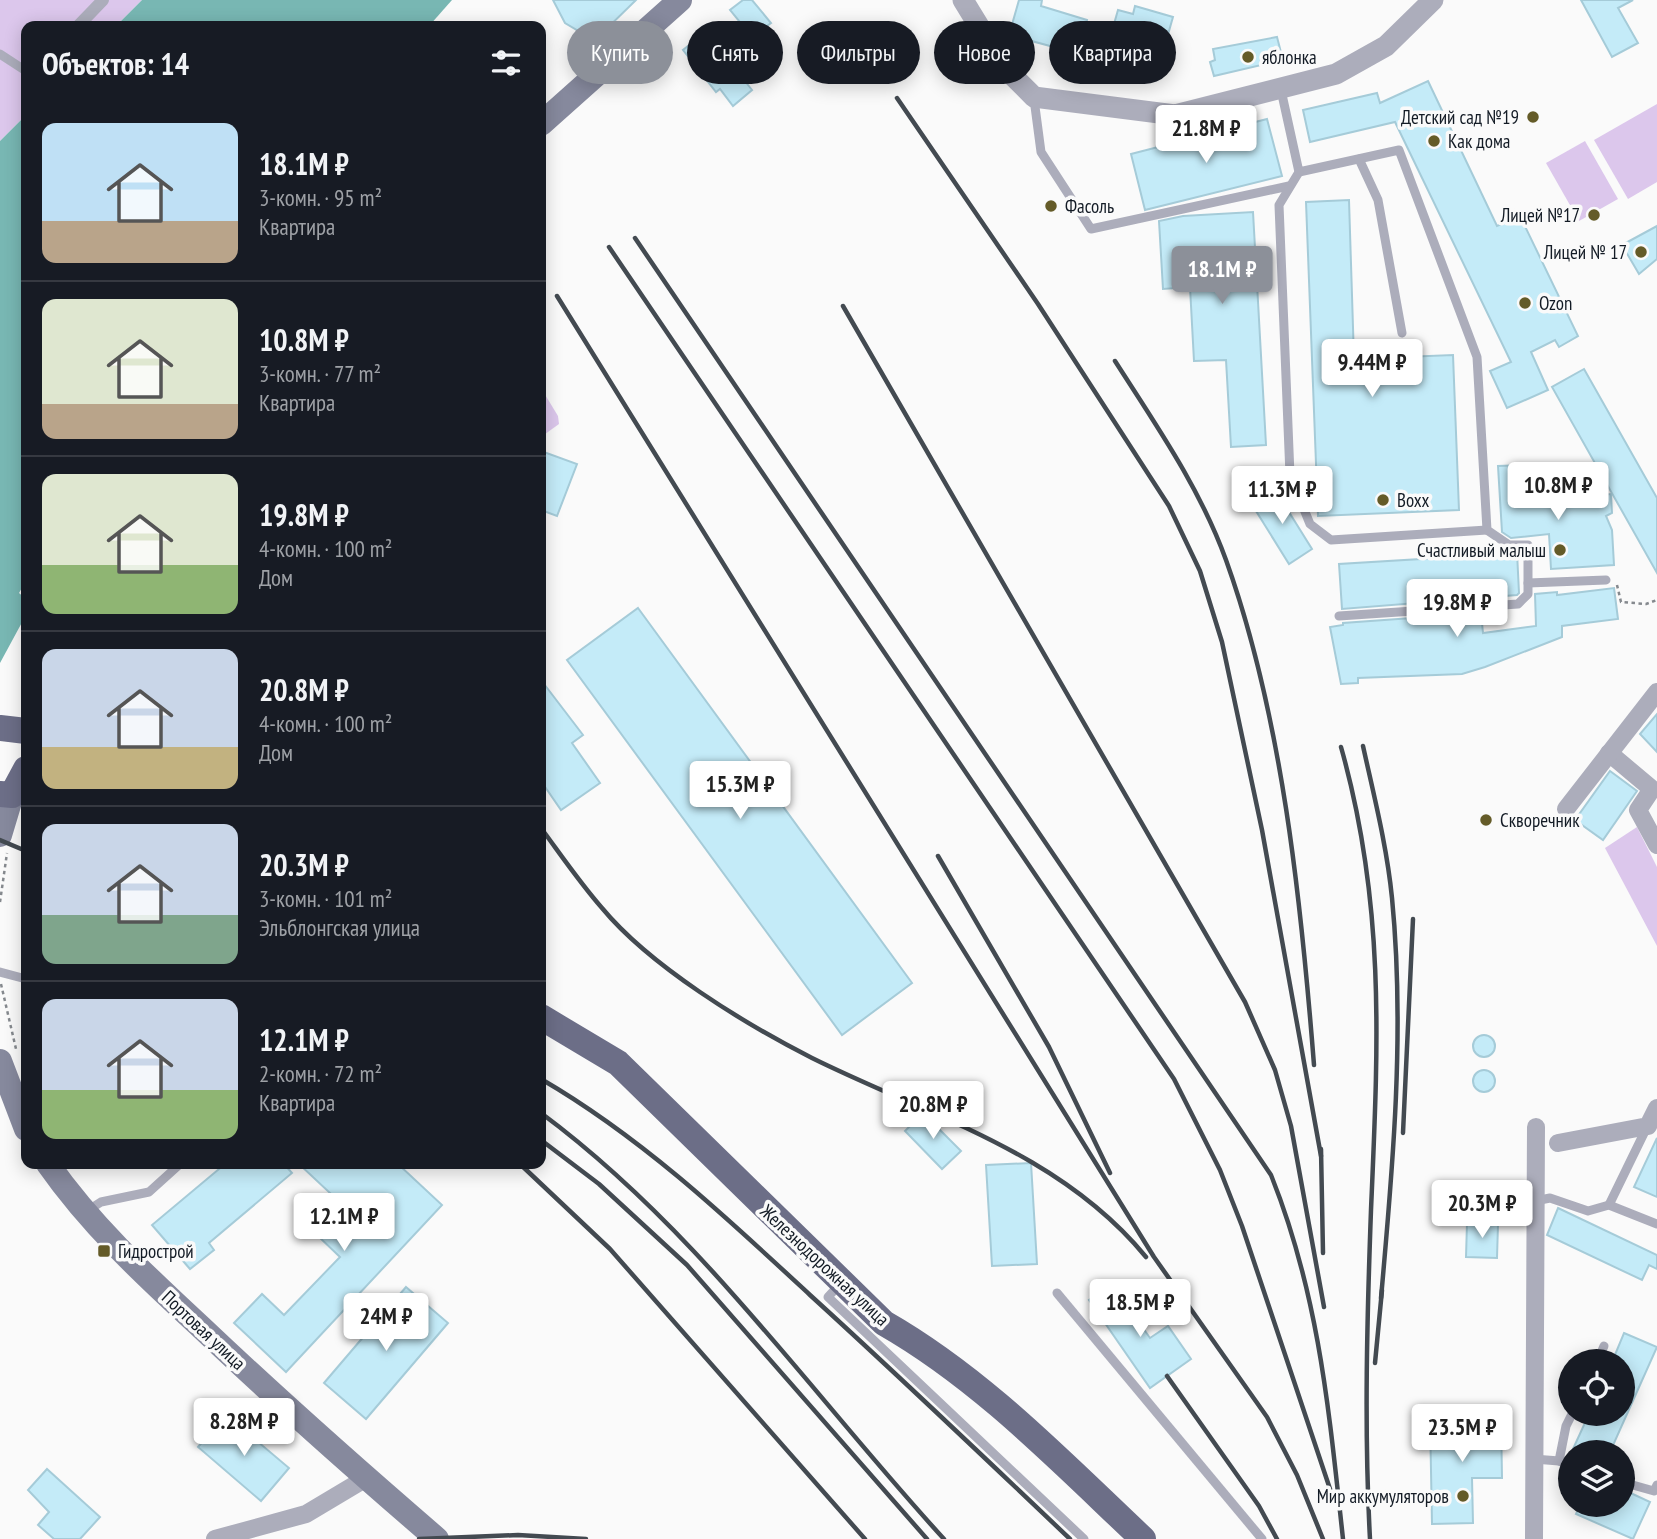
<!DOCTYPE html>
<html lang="ru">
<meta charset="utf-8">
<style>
body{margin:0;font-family:"PT Sans Narrow",sans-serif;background:#20242c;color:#f1f3f6;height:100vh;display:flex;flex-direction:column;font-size:26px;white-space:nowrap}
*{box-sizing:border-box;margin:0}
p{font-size:23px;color:#9ea1a6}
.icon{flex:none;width:38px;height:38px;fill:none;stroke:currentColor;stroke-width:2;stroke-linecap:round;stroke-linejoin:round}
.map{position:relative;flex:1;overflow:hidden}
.panel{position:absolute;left:21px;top:21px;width:525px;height:1148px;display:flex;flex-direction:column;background:#171b24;border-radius:14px;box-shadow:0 4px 18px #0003}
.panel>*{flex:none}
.guide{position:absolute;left:567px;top:21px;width:665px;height:63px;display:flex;gap:14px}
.fabs{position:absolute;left:1558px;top:1349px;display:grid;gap:14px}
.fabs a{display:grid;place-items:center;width:77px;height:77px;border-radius:50%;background:#171b24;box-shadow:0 4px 18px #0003;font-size:35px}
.price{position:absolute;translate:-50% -60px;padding:0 16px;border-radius:7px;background:#fff;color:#222;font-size:23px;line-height:46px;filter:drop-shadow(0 2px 4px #0008)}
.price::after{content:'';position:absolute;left:50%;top:42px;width:21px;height:16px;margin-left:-10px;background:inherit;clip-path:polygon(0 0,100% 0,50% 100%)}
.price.active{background:#8c9099;color:#fff}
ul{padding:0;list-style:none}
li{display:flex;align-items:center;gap:21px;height:175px;padding:0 21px}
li+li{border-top:2px solid #363941}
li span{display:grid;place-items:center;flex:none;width:196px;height:140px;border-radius:14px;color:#555}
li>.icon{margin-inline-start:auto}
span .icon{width:84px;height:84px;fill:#fffc;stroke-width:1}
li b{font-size:30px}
h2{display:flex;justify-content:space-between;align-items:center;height:84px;padding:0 21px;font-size:30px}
.tag{padding:0 24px;border-radius:32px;background:#171b24;box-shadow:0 4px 18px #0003;font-size:24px;line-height:63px}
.tag.active{background:#8c9099;color:#fff}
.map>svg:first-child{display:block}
.green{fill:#dcc7ec}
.water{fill:#78b7b3}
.building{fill:#c4ebf8;stroke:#a5cbd8;stroke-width:2}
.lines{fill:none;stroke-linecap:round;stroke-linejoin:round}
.path{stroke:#85898e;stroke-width:2.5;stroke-dasharray:3.5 3.5;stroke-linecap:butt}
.service{stroke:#acadbb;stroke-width:9}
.pedestrian{stroke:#acadbb;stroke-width:12}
.minor{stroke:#acadbb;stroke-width:18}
.tertiary{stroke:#acadbb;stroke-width:21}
.secondary{stroke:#86899d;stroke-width:24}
.primary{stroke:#6c6e87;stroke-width:26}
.rail{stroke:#434a51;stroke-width:4.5}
.poi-dot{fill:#645b28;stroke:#fafafa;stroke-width:2.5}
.labels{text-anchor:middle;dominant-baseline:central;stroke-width:7;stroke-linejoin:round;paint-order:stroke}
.poi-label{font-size:19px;fill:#131b25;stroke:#fafafa;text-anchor:start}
.street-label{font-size:19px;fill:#131b25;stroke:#fafafa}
</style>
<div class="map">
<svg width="1657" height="1539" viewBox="0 0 1657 1539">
<rect width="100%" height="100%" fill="#fafafa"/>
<!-- green -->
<g class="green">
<polygon points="0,0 142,0 116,26 26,26 26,115 0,141"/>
<polygon points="1657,104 1657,182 1628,199 1594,140"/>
<polygon points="1585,141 1618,199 1579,221 1546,163"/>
<polygon points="541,388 558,416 559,424 541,437"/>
<polygon points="1637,827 1657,867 1657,946 1605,848"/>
</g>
<!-- water -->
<g class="water">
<polygon points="142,0 452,0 429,26 116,26"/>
<polygon points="26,115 26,581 19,593 26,599 26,615 0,663 0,141"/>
</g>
<!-- building -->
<g class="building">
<polygon points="553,0 636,0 589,46 580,32 565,23"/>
<polygon points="743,0 752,0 771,23 752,37 730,10"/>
<polygon points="1019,0 1042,0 1041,6 1087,20 1086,25 1103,29 1095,58 1009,35"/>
<polygon points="1581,0 1633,0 1618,8 1638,43 1612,57"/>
<polygon points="1135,6 1173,17 1165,45 1131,35 1128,43 1110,38 1118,10 1133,14"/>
<polygon points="706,32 752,90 733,106 720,89 716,92 683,50"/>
<polygon points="1277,37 1283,60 1214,76 1210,62 1215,60 1213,49"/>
<polygon points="1428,81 1497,226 1520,216 1578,336 1559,347 1555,340 1531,352 1548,390 1507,408 1490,371 1511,362 1395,122 1310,142 1303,110 1377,93 1380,103"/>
<polygon points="1267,119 1282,176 1145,210 1131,154"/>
<polygon points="1349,200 1354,359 1453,355 1459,510 1318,516 1306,202"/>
<polygon points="1253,212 1266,445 1231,447 1226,360 1194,361 1190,287 1163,289 1159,221 1183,216"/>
<polygon points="1657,226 1657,259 1639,274 1622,245"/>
<polygon points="1584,369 1657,498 1657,573 1552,387"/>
<polygon points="541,451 577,464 557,516 541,510"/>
<polygon points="1525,465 1527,501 1611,494 1612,513 1606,516 1612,530 1614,565 1551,569 1549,534 1511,538 1502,532 1498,466"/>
<polygon points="1274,488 1312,549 1289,564 1251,503"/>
<polygon points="1503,549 1517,552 1519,593 1517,595 1342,609 1339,564 1503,554"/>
<polygon points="1614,588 1618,619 1562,626 1562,637 1485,667 1462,674 1358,678 1358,683 1341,684 1330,627 1343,625 1343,623 1481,613 1483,633 1536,626 1535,594 1557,592 1557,595"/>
<polygon points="638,608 912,983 842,1035 567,660"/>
<polygon points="541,680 583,735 572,743 600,783 561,810 541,781"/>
<polygon points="1657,714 1657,752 1640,734"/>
<polygon points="1610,771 1637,791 1603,840 1575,820"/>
<circle cx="1484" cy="1046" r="11"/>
<circle cx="1484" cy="1081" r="11"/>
<polygon points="923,1113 961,1151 942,1169 905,1131"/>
<polygon points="1657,1138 1657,1197 1634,1187"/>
<polygon points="1031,1163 1037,1264 992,1266 986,1165"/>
<polygon points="225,1164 284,1164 292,1173 209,1243 214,1250 190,1269 152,1225"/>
<polygon points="299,1164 398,1164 442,1205 286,1372 234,1323 262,1294 284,1315 340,1257 318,1236 345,1207"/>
<polygon points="1558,1208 1657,1255 1657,1269 1649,1265 1642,1280 1547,1235"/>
<polygon points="1467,1223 1498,1224 1497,1258 1466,1257"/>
<polygon points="1112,1284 1150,1338 1168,1326 1191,1359 1150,1388 1089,1300"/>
<polygon points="406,1287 448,1323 366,1419 324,1383"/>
<polygon points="1624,1333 1657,1347 1610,1452 1582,1452 1573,1449 1589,1414 1622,1414 1622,1362 1612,1362"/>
<polygon points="226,1415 289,1468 261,1501 198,1447"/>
<polygon points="1501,1417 1502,1478 1472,1478 1473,1523 1432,1524 1430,1418"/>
<polygon points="47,1469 100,1517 80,1539 54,1539 38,1525 49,1512 28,1490"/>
<polygon points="1622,1489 1650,1502 1633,1539 1576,1514 1580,1505 1622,1505"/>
</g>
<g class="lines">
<!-- path -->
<g class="path">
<polyline points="1617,585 1621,602 1646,604 1657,600"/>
<polyline points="0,902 7,853"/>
<polyline points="1,984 16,1049"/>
</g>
<!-- service -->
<g class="service">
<polyline points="0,54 26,71"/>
<polyline points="1281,90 1299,172 1399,150 1477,357 1487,530 1509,545 1528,545 1528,594 1518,604 1339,616"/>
<polyline points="1034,99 1041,152 1091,229 1289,186"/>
<polyline points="1359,159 1378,200 1402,333"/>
<polyline points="1299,172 1279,205 1290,475 1310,524 1331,540 1487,530"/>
<polyline points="1528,583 1606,580"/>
<polyline points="0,972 26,979"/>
<polyline points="1535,1201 1550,1198 1588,1211 1609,1205 1657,1224"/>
<polyline points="1609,1205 1647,1127"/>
<polyline points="87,1211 101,1202 149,1192 180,1164"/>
<polyline points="839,1285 828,1297 1084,1539"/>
<polyline points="1057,1293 1262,1539"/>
<polyline points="1597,1362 1604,1346"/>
<polyline points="1534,1459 1559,1461 1566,1426 1572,1414"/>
<polyline points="1559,1461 1570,1466"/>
<polyline points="1622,1482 1654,1491 1657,1485"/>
</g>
<!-- pedestrian -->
<polyline class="pedestrian" points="78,26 103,0"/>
<!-- minor -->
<g class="minor">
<polyline points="1609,753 1652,789 1638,810 1657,845"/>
<polyline points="1566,809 1657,692"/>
<polyline points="1558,1143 1648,1126 1657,1108"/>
<polyline points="215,1539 306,1514 368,1477"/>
<polyline points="1534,1539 1536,1127"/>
</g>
<!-- tertiary -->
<polyline class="tertiary" points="963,0 1004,67 1034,97 1175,115 1336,74 1386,46 1433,0"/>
<!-- secondary -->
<g class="secondary">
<polyline points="541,124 680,0"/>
<polyline points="0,835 12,795"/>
<polyline points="0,1061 26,1129"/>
<path d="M48 1164C92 1227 148 1278 204 1330 279 1401 358 1471 437 1539"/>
</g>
<!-- primary -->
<g class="primary">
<polyline points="0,728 26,731"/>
<polyline points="0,794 12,795 26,769"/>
<path d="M541 1017 618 1063 884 1323C982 1379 1061 1462 1143 1539"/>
</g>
<!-- rail -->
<g class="rail">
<polyline points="897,98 1038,304 1169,506 1200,571 1222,642 1262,830 1321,1156"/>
<path d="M635 238 1271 1175C1319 1295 1329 1411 1343 1539"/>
<polyline points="609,247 1174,1079 1220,1170 1242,1226 1330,1489"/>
<polyline points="557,296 1154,1257 1267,1417 1297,1475 1323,1539"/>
<polyline points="843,306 1245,1002 1275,1070 1291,1126 1324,1307"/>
<path d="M1115 361C1156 425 1200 488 1226 560 1282 716 1301 900 1314 1065"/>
<path d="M1363 746C1374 796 1387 847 1392 898 1405 1030 1393 1166 1381 1298"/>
<path d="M1341 747C1386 906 1378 1048 1371 1210 1367 1320 1364 1429 1370 1539"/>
<path d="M541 828C561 855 580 883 602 908 650 966 745 1024 812 1058 929 1116 1060 1152 1146 1257"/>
<polyline points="0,840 26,851"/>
<polyline points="938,856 1049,1047 1110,1173"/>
<path d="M541 1079C641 1137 726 1217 810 1295 898 1375 984 1457 1070 1539"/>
<path d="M541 1113C699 1230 812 1395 944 1539"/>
<polyline points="1403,1133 1413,919"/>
<polyline points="541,1140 599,1184 687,1265 927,1539"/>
<polyline points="1321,1149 1323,1253"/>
<polyline points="520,1164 610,1249 865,1539"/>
<polyline points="1375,1363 1382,1290"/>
<polyline points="1167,1376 1259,1506 1277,1539"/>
<polyline points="419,1539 518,1535 586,1539"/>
</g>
</g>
<!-- markers -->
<g class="poi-dot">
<circle cx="1248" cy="57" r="7"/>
<circle cx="1533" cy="117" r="7"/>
<circle cx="1434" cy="141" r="7"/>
<circle cx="1051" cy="206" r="7"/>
<circle cx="1594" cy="215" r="7"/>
<circle cx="1641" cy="252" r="7"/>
<circle cx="1525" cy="303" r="7"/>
<circle cx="1383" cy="500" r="7"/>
<circle cx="1560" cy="550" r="7"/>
<circle cx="1486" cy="820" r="7"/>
<rect x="97" y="1244" width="14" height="14" rx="3.5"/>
<circle cx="1463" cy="1496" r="7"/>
</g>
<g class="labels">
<!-- poi labels -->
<g class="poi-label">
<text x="1262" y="57">яблонка</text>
<text x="1519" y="117" text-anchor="end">Детский сад №19</text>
<text x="1448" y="141">Как дома</text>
<text x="1065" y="206">Фасоль</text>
<text x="1580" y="215" text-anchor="end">Лицей №17</text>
<text x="1627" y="252" text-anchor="end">Лицей № 17</text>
<text x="1539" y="303">Ozon</text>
<text x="1397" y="500">Boxx</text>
<text x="1546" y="550" text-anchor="end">Счастливый малыш</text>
<text x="1500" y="820">Скворечник</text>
<text x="118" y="1251">Гидрострой</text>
<text x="1449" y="1496" text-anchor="end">Мир аккумуляторов</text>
</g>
<!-- street labels -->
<g class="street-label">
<text transform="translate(825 1265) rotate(43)">Железнодорожная улица</text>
<text transform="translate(204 1330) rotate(43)">Портовая улица</text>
</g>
</g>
</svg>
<div class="fabs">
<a><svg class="icon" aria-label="locate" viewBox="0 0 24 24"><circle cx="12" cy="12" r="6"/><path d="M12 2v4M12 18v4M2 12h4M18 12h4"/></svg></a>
<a><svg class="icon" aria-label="layers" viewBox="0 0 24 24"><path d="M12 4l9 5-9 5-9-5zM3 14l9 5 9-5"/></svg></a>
</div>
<b class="price" style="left:1206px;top:165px">21.8M ₽</b>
<b class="price active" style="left:1222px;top:306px">18.1M ₽</b>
<b class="price" style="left:1372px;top:399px">9.44M ₽</b>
<b class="price" style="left:1558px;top:522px">10.8M ₽</b>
<b class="price" style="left:1282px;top:526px">11.3M ₽</b>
<b class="price" style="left:1457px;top:639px">19.8M ₽</b>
<b class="price" style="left:740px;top:821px">15.3M ₽</b>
<b class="price" style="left:933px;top:1141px">20.8M ₽</b>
<b class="price" style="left:1482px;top:1240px">20.3M ₽</b>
<b class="price" style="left:344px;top:1253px">12.1M ₽</b>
<b class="price" style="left:1140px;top:1339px">18.5M ₽</b>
<b class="price" style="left:386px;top:1353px">24M ₽</b>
<b class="price" style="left:244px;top:1458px">8.28M ₽</b>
<b class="price" style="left:1462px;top:1464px">23.5M ₽</b>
<div class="guide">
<a class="tag active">Купить</a>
<a class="tag">Снять</a>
<a class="tag">Фильтры</a>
<a class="tag">Новое</a>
<a class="tag">Квартира</a>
</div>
<section class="panel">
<h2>Объектов: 14<svg class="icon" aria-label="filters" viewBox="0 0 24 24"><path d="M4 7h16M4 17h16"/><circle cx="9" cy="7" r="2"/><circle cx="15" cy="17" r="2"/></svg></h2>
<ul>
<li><span style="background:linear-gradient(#bfe0f5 70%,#b9a48a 0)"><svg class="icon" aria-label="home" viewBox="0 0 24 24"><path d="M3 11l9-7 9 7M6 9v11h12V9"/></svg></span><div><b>18.1M ₽</b><p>3-комн. · 95 m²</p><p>Квартира</p></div></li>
<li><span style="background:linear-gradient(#dfe7d0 75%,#b9a48a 0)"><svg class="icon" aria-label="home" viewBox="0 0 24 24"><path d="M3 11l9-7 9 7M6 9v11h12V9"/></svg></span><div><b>10.8M ₽</b><p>3-комн. · 77 m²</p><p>Квартира</p></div></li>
<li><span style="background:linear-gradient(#dfe7d0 65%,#8fb573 0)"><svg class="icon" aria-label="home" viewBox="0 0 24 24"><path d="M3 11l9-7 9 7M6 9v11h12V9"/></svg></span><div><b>19.8M ₽</b><p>4-комн. · 100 m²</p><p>Дом</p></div></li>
<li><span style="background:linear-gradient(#c9d6e8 70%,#c2b280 0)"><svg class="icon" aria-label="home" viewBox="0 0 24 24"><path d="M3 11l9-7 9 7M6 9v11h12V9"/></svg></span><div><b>20.8M ₽</b><p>4-комн. · 100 m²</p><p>Дом</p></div></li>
<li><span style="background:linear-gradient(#c9d6e8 65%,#7fa58c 0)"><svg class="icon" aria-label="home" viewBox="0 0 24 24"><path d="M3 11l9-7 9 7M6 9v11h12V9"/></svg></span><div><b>20.3M ₽</b><p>3-комн. · 101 m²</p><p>Эльблонгская улица</p></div></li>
<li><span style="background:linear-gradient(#c9d6e8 65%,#8fb573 0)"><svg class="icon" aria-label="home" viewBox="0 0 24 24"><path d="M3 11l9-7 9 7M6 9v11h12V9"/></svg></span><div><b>12.1M ₽</b><p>2-комн. · 72 m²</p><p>Квартира</p></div></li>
</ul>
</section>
</div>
